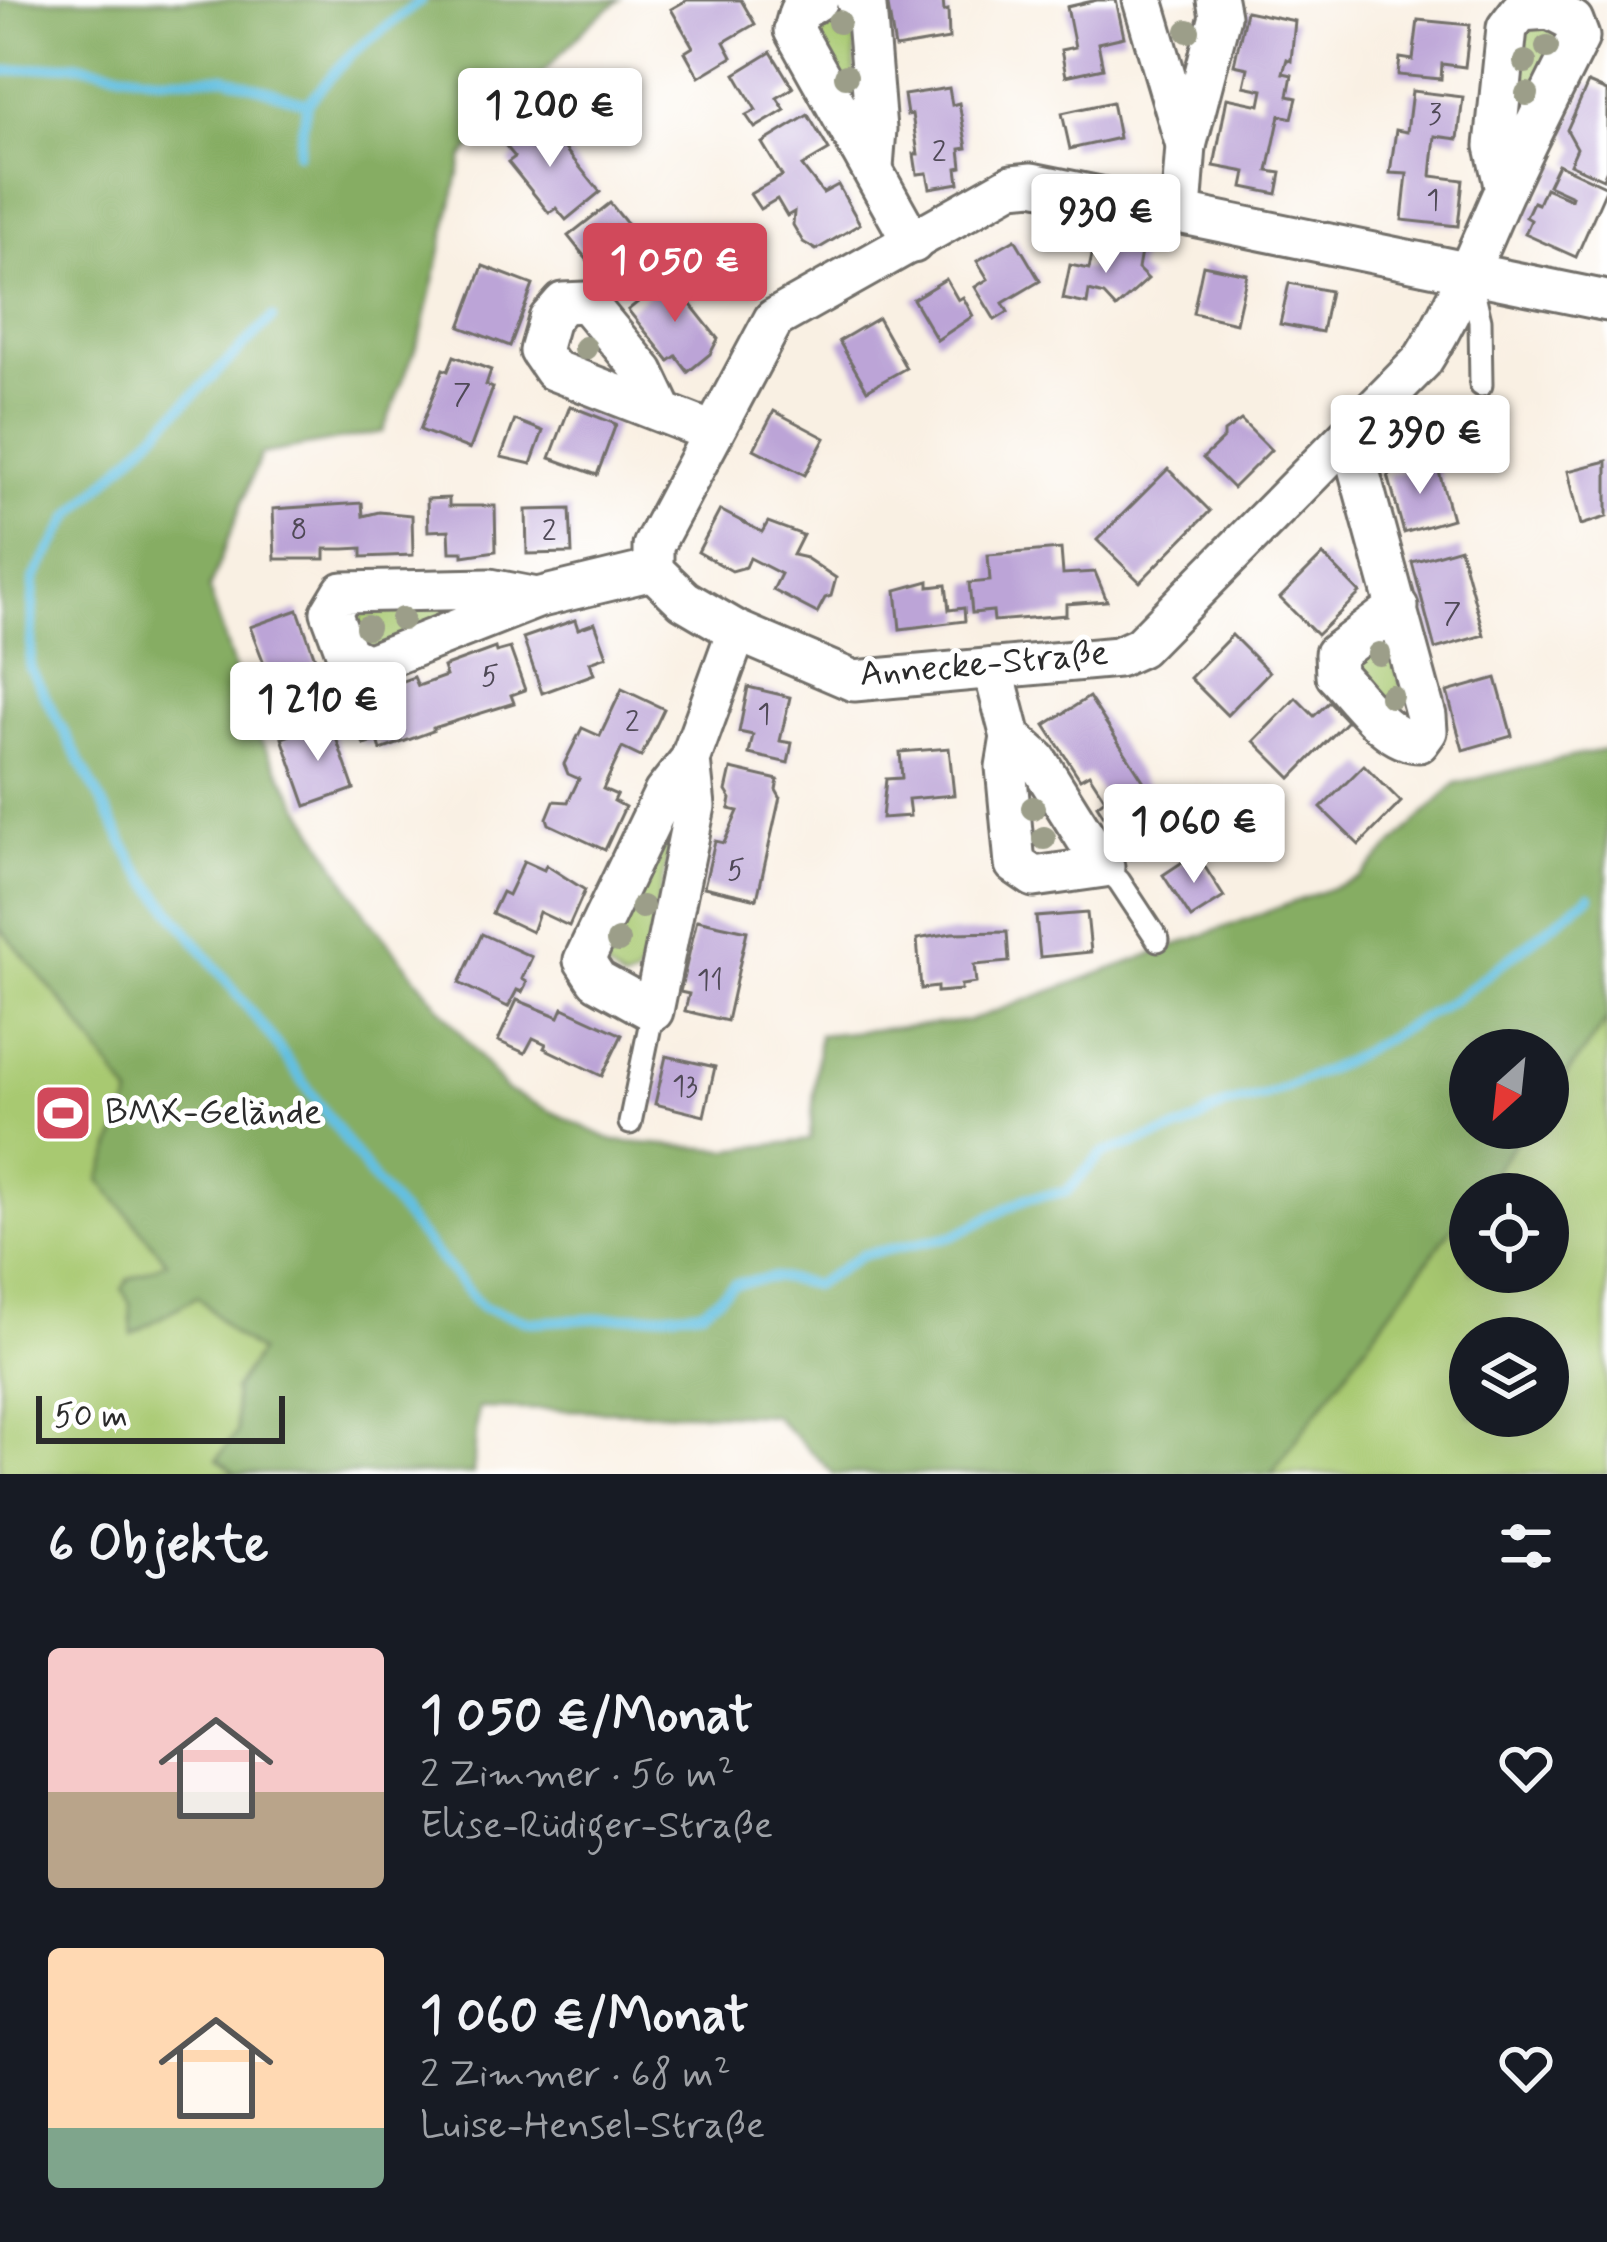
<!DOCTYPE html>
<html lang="de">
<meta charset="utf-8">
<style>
body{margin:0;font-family:Mynerve,sans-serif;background:#20242c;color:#f1f3f6;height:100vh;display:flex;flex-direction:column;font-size:45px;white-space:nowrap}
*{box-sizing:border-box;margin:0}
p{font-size:39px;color:#9ea1a6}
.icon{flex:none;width:66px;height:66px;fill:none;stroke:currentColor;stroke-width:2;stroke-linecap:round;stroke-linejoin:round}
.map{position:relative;height:1474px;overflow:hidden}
.panel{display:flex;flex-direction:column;background:#171b24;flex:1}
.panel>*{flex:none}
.needle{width:78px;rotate:207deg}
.buttons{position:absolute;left:1449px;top:1029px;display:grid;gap:24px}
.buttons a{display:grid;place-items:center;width:120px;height:120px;border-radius:50%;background:#171b24;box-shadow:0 12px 48px #0002;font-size:60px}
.scale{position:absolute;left:36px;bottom:30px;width:249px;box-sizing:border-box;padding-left:12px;border:6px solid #2b2b2b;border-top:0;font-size:33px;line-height:42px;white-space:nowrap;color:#2b2b2b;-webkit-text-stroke:9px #fff;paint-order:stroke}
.price{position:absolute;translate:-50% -102px;padding:0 27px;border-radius:12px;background:#fff;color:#222;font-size:39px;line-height:78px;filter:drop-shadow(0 3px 6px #0008)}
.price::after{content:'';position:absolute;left:50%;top:72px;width:36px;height:27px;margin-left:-18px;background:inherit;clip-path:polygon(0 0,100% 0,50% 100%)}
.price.on{background:#d1495b;color:#fff}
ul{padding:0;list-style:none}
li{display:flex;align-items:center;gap:36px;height:300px;padding:0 48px}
li span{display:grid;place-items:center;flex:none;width:336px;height:240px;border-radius:12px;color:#555}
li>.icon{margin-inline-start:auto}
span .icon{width:144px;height:144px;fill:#fffc;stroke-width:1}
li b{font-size:51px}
h2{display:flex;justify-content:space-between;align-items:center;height:144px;padding:0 48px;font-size:51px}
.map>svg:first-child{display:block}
.green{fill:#a8c971;stroke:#6a7a4e;stroke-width:3;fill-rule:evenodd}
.forest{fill:#86ad63;stroke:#586c47;stroke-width:3}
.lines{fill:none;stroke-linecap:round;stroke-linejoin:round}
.stream{stroke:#63c0e1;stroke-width:10}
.building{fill:#bca4d7}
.lane-casing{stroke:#73706b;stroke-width:27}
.street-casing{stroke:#73706b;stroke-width:45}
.lane{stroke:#fff;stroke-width:21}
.street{stroke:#fff;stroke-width:39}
.tree{fill:#9c9e89}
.labels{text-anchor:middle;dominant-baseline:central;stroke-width:10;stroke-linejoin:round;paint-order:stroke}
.number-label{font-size:30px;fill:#4f4956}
.street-label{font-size:36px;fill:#2b2b2b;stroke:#fff}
.poi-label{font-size:36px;fill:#2b2b2b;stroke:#fff;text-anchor:start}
</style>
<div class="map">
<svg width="1607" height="1474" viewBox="0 0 1607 1474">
<rect width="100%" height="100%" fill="#fff"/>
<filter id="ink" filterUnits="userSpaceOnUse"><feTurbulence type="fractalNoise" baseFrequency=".00833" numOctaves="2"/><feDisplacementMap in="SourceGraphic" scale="24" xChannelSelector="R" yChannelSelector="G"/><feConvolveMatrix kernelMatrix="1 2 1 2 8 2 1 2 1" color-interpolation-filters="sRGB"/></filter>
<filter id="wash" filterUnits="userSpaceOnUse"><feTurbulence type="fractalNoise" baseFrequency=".004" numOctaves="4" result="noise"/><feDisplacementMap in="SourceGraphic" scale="48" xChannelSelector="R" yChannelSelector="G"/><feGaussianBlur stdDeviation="2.7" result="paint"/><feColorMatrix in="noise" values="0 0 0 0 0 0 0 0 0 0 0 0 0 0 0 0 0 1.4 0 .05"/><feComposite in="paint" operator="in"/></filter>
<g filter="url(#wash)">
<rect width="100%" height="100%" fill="#f9f0e3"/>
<!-- green -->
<g class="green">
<polygon points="834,10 844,11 856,18 854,105 812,43 816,18"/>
<polygon points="1536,21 1562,38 1511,138 1518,41"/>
<polygon points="474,605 379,649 351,641 352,609"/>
<polygon points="1372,642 1390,646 1405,698 1401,707 1385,705 1351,663"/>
<polygon points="677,811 647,956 636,977 624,982 603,966 664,814"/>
<polygon points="0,928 72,1013 131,1097 100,1180 168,1262 129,1279 132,1333 198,1296 233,1334 260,1352 234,1389 238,1432 218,1459 236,1474 0,1474"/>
<path d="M1607 1020V1474H1271L1470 1203V1272H1548V1194H1477L1526 1128H1548V1099ZM1470 1338H1548V1416H1470Z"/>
</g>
<!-- forest -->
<polygon class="forest" points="0,0 620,0 591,22 463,157 422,331 383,432 261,454 209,589 253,728 367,916 506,1090 614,1141 729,1150 810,1140 819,1035 969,1021 1359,878 1456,783 1607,749 1607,1020 1548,1099 1548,1050 1470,1050 1470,1128 1526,1128 1477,1194 1470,1194 1470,1203 1271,1474 834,1474 773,1415 478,1408 473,1474 236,1474 217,1459 237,1432 234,1389 259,1352 233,1334 198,1296 132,1334 130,1304 122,1289 129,1279 167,1262 100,1180 131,1097 72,1013 0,928"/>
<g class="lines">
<!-- stream -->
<g class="stream">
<polyline points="0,72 74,64 160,78 225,77 307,103"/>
<polyline points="298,153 307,103 352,53 422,0"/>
<polyline points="272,318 71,516 34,579 30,668 136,866 270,1036 376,1183 481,1307 531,1322 627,1317 703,1310 734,1284 775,1277 815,1285 862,1255 953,1236 1027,1198 1066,1192 1102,1154 1186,1127 1225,1105 1265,1096 1344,1062 1457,998 1590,896"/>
</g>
</g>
<g id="blocks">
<!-- building -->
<g class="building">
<polygon points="687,0 741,0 755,24 724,42 732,57 699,77 685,52 693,47 671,9"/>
<polygon points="887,0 943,0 944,11 948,10 949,39 895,48"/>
<polygon points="1097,0 1116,0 1124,37 1098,43 1103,68 1066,76 1061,50 1075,47 1067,7"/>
<polygon points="1246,11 1295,21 1291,61 1287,59 1283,73 1292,75 1288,96 1297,98 1292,118 1280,115 1268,171 1281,173 1277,194 1243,187 1246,172 1214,166 1227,98 1260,105 1263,90 1244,86 1248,68 1234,65"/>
<polygon points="1418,20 1470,25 1465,67 1442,64 1441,79 1398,75 1400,58 1413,60"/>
<polygon points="771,52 793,88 777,98 785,110 755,128 746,115 756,110 735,74"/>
<polygon points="1588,83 1607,91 1607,169 1603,179 1570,164 1577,148 1567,130"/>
<polygon points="949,88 952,105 959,103 967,148 960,149 962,167 957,168 959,183 930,188 927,173 917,174 914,154 918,154 912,114 907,115 904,95"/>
<polygon points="1412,91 1463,97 1458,139 1435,136 1431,176 1463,180 1458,226 1402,220 1407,174 1390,173 1396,130 1407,132"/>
<polygon points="1112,102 1119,138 1070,149 1062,113"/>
<polygon points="808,115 829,150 802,166 823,193 838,185 860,224 816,250 803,242 793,225 794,212 787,216 777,199 760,209 750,194 782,176 762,143"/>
<polygon points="539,117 600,192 566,220 556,208 549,213 508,162 515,157 505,145"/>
<polygon points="1558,164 1607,187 1576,257 1525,234 1531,220 1526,217 1533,202 1538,204 1545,188 1571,199 1572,196 1548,185"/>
<polygon points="610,203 651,253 609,287 568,236"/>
<polygon points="1015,239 1040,281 1003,303 1008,312 995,320 975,287 988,279 977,261"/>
<polygon points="1095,242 1141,252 1138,269 1148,279 1116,308 1104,295 1089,291 1087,304 1063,299 1070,265 1089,269"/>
<polygon points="1203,265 1247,274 1236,323 1193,313"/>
<polygon points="483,266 533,285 510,346 460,327"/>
<polygon points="669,277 718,339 710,354 688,372 676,356 669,361 628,310"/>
<polygon points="946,279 958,300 963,297 973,316 937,340 913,299"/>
<polygon points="1289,283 1330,291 1322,332 1280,324"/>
<polygon points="878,318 906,368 867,390 839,341"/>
<polygon points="454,356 491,370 486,385 493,388 470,449 420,430 443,369 448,371"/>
<polygon points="570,406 616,424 597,475 550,458"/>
<polygon points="774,411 825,438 805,475 754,449"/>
<polygon points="515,420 543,431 531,464 501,457"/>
<polygon points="1241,420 1271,450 1233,488 1203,458 1224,438 1224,432"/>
<polygon points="1436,461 1452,519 1404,533 1388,475"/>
<polygon points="1607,461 1607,517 1581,525 1568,471"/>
<polygon points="1168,469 1210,511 1140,582 1097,540"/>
<polygon points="449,498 449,506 495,506 496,551 463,556 463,552 450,552 449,530 428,531 427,499"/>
<polygon points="362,503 363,516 379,512 412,515 413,555 362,557 362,548 344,549 325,549 325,559 275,559 273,509"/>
<polygon points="570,509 572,553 527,554 526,510"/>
<polygon points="720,510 762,532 768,522 803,535 793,555 806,558 836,578 831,596 825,598 817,613 773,590 781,574 750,558 746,567 732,571 698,552"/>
<polygon points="1460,548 1484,635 1435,649 1412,562"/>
<polygon points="1061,549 1063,574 1095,572 1107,601 1066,604 1066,615 994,621 993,611 972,613 969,583 990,581 988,555"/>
<polygon points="1323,555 1360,593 1317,635 1280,598"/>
<polygon points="929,581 929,587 946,585 949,610 964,608 965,621 900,629 896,590"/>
<polygon points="298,610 317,664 310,666 317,685 278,699 250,627"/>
<polygon points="575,620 578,629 595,623 607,656 590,662 594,674 542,693 523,638"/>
<polygon points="1232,635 1269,672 1227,715 1190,678"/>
<polygon points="495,648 496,652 510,648 525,690 511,695 514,703 433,728 433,731 381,750 378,740 364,745 351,710 365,705 362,696 414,677 418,686 446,676 443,667"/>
<polygon points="1496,678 1512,736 1463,750 1447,692"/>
<polygon points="748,687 790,697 780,741 792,743 788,763 749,754 753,735 739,732"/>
<polygon points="622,689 664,709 641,757 622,748 603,789 617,795 614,801 625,807 605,850 549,824 547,818 554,801 568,802 579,779 568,774 564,764 582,728 600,736"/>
<polygon points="1089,697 1176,831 1131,859 1097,805 1105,799 1089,774 1080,779 1045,725"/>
<polygon points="1296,698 1314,716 1329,702 1347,721 1291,778 1254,741"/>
<polygon points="330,721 354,789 306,806 282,738"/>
<polygon points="949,748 954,795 908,799 910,816 882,818 886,779 902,778 900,752"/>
<polygon points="1364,765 1401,802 1359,845 1321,808"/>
<polygon points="731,769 778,780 776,790 780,797 757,899 704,887 715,841 724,843 738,811 729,809 731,799 726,791"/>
<polygon points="1196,853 1224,897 1191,918 1163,875"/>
<polygon points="524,861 544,870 546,865 585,890 569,926 539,912 532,932 492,913 502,892 508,895"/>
<polygon points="1087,913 1091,952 1040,957 1036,917"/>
<polygon points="697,920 747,931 727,1021 685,1011 689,994 680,992"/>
<polygon points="1007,932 1009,962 974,965 976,983 961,985 961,990 937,992 937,987 921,989 917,939 952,933"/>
<polygon points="482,934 532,957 522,979 527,982 522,992 517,990 508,1007 459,983"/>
<polygon points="517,1000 559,1017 563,1008 622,1035 602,1076 544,1048 546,1044 533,1038 525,1053 498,1041"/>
<polygon points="666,1056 715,1067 704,1116 655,1104"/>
</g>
</g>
</g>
<g filter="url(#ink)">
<use href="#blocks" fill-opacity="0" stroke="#73706b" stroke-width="3"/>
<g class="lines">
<defs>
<g id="lane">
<polyline points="1470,277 1480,320 1481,385"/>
<polyline points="1104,867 1119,881 1158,940"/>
<polyline points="630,1123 653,1011"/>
</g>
<g id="street">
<polyline points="818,0 799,12 794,30 913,243"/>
<polyline points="856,0 866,7 876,129 873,168"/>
<polyline points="1143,0 1186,146 1181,211"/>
<polyline points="1186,146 1220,16 1217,0"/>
<path d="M1505 189 1495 146 1507 28 1520 11 1550 9 1573 21 1579 37C1553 89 1526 142 1502 195 1477 251 1455 309 1422 361L1140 647 1118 657 854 681 737 631 684 600 653 570V546L774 319 1012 185 1032 183 1607 301"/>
<polyline points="662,410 644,372 586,302 563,303 549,319 540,351 553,370 712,432"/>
<path d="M1350 438 1426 716 1427 731 1419 742C1387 742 1357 696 1336 675L1335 654 1398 607"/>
<polyline points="537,598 490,589 343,592 331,612 347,655 367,665 537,598 653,570"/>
<polyline points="993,668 1011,737 1037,760 1104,867 1034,877 1015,864 1006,767 1011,737"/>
<polyline points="690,760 664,793 584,960 597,980 653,1011 695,806 690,760 737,631"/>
</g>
</defs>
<!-- lane casing -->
<use href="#lane" class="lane-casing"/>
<!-- street casing -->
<use href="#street" class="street-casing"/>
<!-- lane -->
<use href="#lane" class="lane"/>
<!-- street -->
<use href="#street" class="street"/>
</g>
<!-- trees -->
<g class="tree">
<circle cx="839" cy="22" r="12"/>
<circle cx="1188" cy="31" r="12"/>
<circle cx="1547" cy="47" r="12"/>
<circle cx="1525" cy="62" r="12"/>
<circle cx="846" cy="76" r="12"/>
<circle cx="1527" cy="94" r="12"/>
<circle cx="585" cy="348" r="12"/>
<circle cx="402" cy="619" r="12"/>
<circle cx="367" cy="627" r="12"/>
<circle cx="1379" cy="654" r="12"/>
<circle cx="1391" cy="696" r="12"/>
<circle cx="1033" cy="808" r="12"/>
<circle cx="1044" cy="838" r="12"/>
<circle cx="642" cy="907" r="12"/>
<circle cx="618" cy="941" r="12"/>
</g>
</g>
<!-- icons -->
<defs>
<symbol id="stadium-square" viewBox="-11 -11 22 22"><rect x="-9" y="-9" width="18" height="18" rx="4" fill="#d1495b" stroke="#fff"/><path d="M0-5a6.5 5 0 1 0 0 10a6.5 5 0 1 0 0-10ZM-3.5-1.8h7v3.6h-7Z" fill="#fff"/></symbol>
</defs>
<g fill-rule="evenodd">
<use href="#stadium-square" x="30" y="1080" width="66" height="66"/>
</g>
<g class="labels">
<!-- number labels -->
<g class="number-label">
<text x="1435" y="114">3</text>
<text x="939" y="152">2</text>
<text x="1433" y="200">1</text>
<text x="462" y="394">7</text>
<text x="299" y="529">8</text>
<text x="549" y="531">2</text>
<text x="1452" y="613">7</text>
<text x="490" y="676">5</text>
<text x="764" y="714">1</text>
<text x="632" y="722">2</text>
<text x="736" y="870">5</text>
<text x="710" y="980">11</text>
<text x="685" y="1086">13</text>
</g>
<!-- street labels -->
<g class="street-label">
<text transform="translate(984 665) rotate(-5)">Annecke-Straße</text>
</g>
<!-- poi labels -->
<g class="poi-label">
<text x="105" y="1113">BMX-Gelände</text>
</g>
</g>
</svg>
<div class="buttons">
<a><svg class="needle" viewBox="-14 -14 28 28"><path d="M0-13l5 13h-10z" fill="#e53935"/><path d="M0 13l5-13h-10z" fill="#9ea1a6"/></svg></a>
<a><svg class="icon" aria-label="locate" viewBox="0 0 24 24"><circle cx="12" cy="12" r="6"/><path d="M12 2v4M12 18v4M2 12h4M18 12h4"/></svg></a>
<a><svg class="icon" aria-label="layers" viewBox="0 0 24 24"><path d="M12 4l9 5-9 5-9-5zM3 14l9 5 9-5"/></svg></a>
</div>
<div class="scale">50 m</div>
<b class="price" style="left:550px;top:170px">1 200 €</b>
<b class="price" style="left:1106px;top:276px">930 €</b>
<b class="price on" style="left:675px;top:325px">1 050 €</b>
<b class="price" style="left:1420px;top:497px">2 390 €</b>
<b class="price" style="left:318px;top:764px">1 210 €</b>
<b class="price" style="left:1194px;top:886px">1 060 €</b>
</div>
<section class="panel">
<h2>6 Objekte<svg class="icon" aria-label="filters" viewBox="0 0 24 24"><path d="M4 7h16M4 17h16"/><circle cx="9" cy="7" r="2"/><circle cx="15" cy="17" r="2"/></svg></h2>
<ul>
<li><span style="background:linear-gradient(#f6c9c9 60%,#b9a48a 0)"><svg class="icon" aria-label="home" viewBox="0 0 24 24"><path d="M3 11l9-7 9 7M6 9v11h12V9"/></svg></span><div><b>1 050 €/Monat</b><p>2 Zimmer · 56 m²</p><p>Elise-Rüdiger-Straße</p></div><svg class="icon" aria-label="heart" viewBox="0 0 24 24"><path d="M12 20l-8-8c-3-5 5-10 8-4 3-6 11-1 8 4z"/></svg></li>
<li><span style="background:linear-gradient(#ffd9b3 75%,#7fa58c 0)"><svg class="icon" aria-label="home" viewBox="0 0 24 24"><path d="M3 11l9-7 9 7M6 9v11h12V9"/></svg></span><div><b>1 060 €/Monat</b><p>2 Zimmer · 68 m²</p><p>Luise-Hensel-Straße</p></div><svg class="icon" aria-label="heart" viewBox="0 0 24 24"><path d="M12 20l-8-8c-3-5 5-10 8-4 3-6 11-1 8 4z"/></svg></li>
</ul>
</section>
